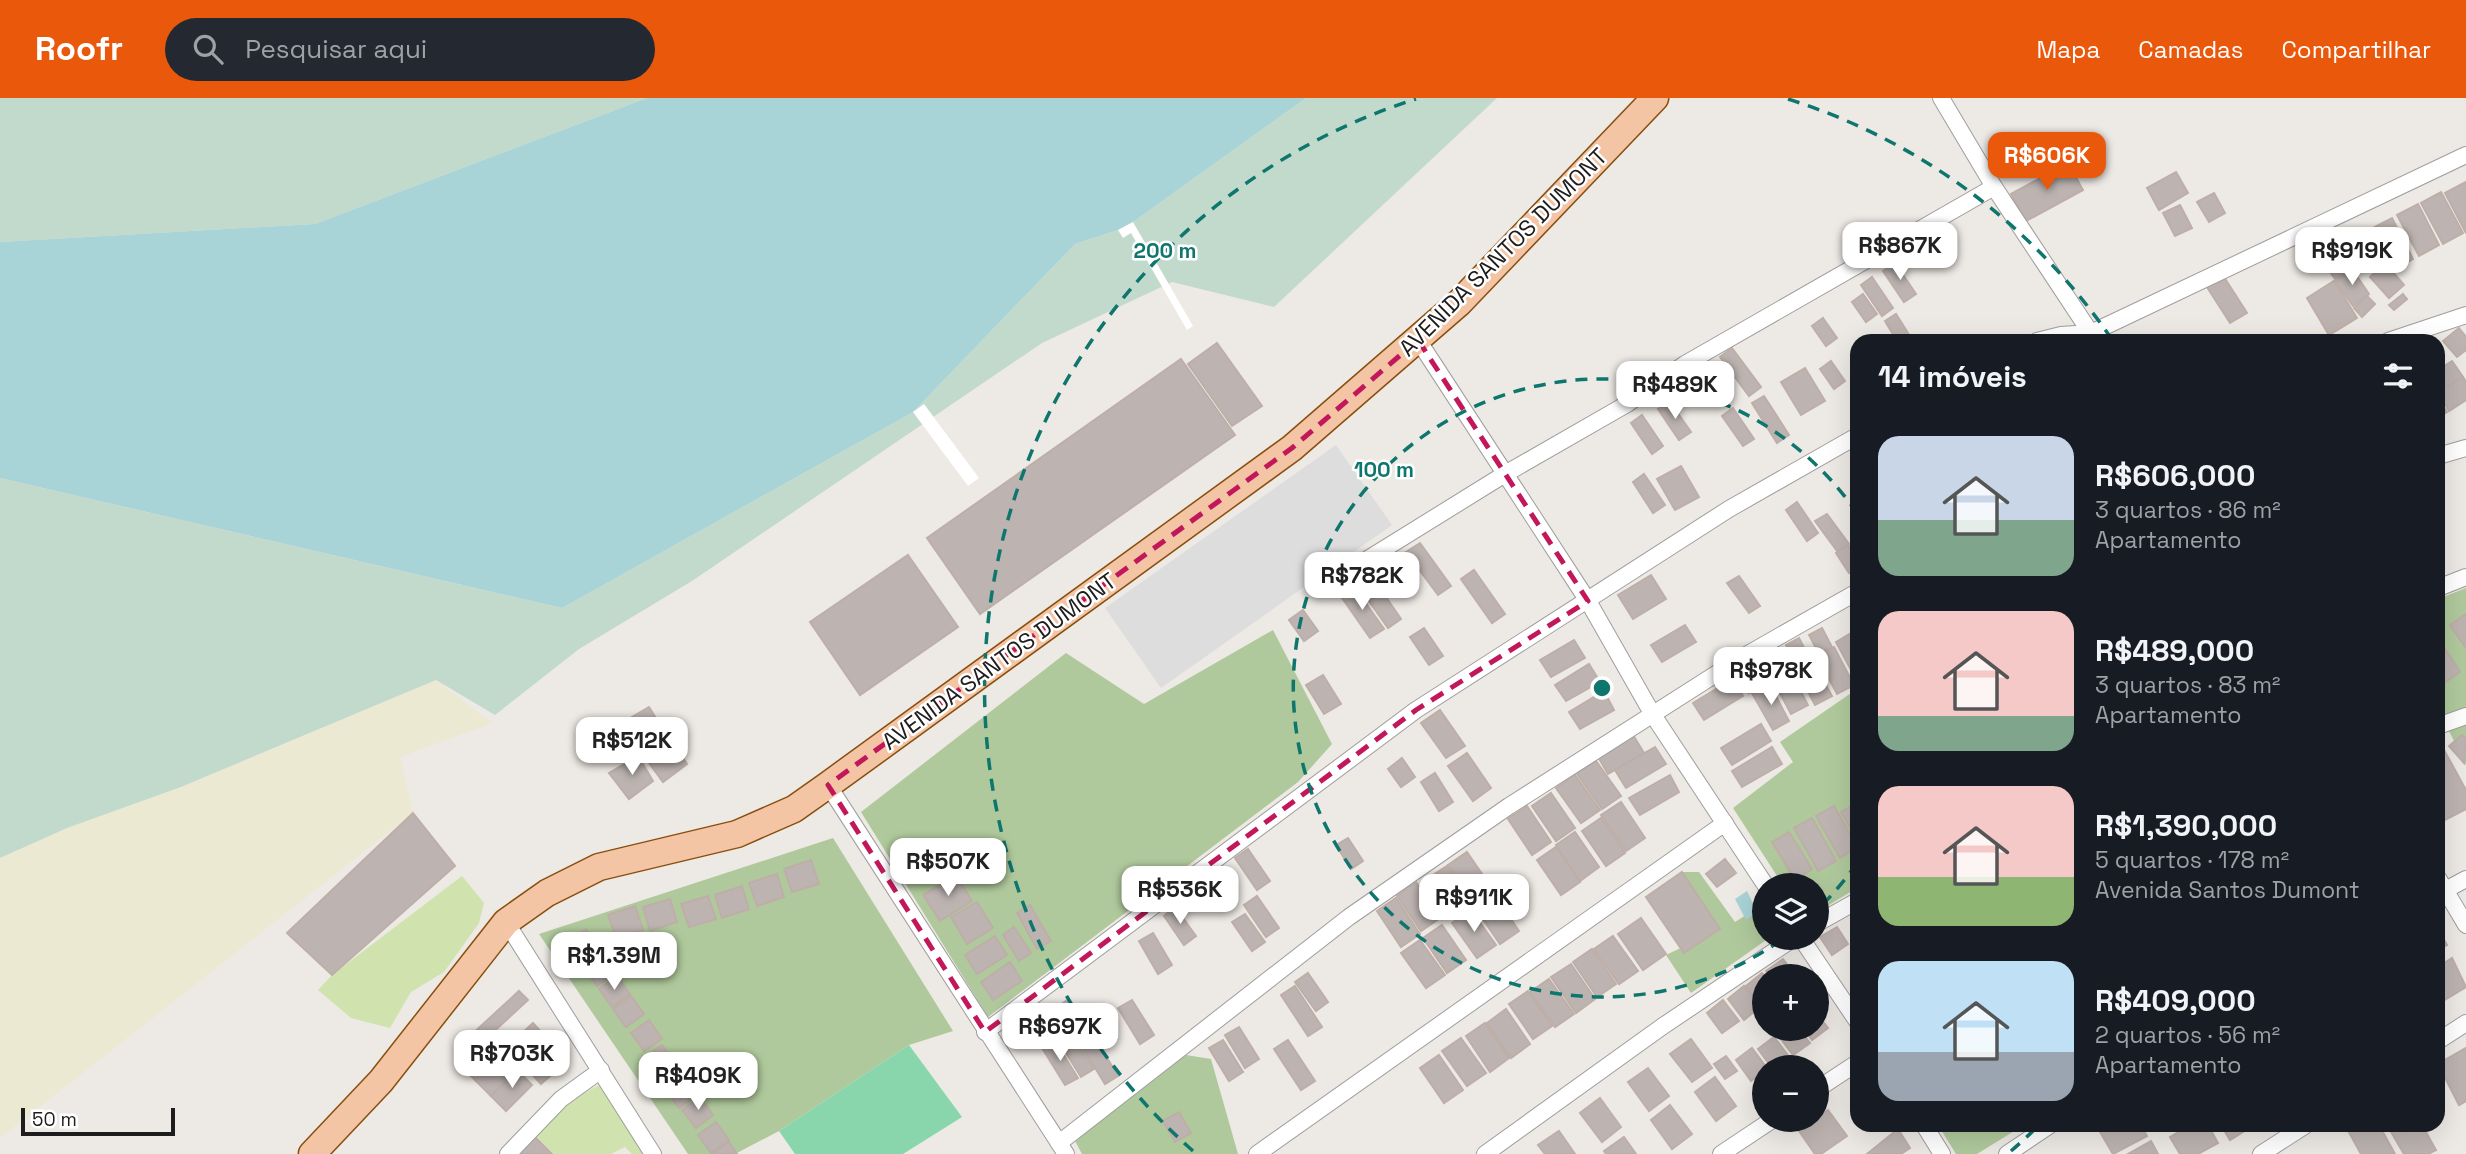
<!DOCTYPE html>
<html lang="pt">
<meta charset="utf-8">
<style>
body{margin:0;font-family:"Space Grotesk",sans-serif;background:#242831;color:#f1f3f6;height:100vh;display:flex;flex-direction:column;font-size:26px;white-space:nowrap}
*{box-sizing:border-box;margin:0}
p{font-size:23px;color:#9ea1a6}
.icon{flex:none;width:38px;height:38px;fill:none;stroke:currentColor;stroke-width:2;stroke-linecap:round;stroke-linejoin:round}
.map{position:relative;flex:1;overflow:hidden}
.panel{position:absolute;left:1850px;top:236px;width:595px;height:798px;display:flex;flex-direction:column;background:#171b24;border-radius:21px;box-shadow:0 7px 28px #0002}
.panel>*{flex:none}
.fabs{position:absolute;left:1752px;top:775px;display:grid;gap:14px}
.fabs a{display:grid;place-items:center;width:77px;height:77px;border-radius:50%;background:#171b24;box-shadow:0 7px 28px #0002;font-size:35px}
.scale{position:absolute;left:21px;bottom:18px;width:154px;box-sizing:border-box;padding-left:7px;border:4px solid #1d1d1d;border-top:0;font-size:19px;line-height:24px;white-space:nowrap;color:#1d1d1d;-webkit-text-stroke:5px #fff;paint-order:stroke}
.price{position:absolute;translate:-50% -60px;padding:0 16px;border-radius:14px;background:#fff;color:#222;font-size:23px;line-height:46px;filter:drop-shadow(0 2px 4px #0008)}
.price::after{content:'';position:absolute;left:50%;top:42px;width:21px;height:16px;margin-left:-10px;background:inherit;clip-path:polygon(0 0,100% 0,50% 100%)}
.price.selected{background:#ea580c;color:#fff}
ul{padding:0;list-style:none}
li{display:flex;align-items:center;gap:21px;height:175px;padding:0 28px}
li span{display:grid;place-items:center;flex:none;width:196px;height:140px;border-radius:21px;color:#555}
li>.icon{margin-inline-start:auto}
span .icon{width:84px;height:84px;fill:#fffc;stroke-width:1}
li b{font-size:30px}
h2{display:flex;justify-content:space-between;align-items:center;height:84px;padding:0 28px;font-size:30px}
header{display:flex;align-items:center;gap:42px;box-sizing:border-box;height:98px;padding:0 35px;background:#ea580c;color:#fff}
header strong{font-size:33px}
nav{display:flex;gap:38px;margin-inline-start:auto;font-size:24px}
.search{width:490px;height:63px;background:#242831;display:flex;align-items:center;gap:18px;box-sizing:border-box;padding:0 24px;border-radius:38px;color:#9ea1a6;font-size:26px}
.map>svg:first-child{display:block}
.farmland{fill:#ebe9d1}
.grass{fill:#d0e3ae}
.forest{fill:#b0c99c}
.wetland{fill:#c2dacc}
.pitch{fill:#89d6ad}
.parking{fill:#ddd}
.water{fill:#a8d3d7}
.pier{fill:#fff}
.building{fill:#bdb4b1;stroke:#beaea8;stroke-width:2}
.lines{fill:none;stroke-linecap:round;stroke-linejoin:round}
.street-casing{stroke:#9e9e9e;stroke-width:18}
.primary-casing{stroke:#894e0e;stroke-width:29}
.street{stroke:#fff;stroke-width:16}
.primary{stroke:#f3c5a4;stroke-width:26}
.marked{fill:none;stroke:#c2185b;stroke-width:5;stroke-dasharray:14 9;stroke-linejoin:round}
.ring{fill:none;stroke:#0f766e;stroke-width:3.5;stroke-dasharray:12 9}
.labels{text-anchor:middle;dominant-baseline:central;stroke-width:5;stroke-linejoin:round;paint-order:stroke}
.street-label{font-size:23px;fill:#1d1d1d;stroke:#fff}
.centre{fill:#0f766e;stroke:#fff;stroke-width:3.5}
.ring-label{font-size:21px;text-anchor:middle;font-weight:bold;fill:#0f766e;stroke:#fff;stroke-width:5;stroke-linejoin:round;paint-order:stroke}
</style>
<header>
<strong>Roofr</strong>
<div class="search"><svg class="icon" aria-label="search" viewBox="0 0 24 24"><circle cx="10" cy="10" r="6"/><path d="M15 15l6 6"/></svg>Pesquisar aqui</div>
<nav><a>Mapa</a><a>Camadas</a><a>Compartilhar</a></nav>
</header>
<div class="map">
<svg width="2466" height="1056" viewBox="0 0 2466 1056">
<rect width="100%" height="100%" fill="#ede9e4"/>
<!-- farmland -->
<polygon class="farmland" points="436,582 492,625 400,659 413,715 0,1040 0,760 67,730 182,689"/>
<!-- grass -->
<g class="grass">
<polygon points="462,778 484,805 479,825 444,874 411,894 390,930 351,920 318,892 332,877"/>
<polygon points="601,986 647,1056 632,1056 625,1049 611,1056 554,1056 536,1038 562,1007"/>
</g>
<!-- forest -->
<g class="forest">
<polygon points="2466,490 2466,667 2438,611 2438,501"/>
<polygon points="1273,532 1332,646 1298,684 988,919 861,714 1066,555 1144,606"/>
<polygon points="1857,591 1857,790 1817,814 1816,788 1783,787 1733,710 1793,664 1780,644"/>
<polygon points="833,740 953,933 909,947 779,1033 735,1056 688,1056 539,836"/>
<polygon points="1682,774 1699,774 1735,824 1764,806 1764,840 1769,840 1691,895 1666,857 1720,831"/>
<polygon points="1186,957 1211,961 1238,1056 1082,1056 1074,1041"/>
<polygon points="1938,1027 2024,1027 1977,1056 1956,1056"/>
</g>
<!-- wetland -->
<g class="wetland">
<polygon points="0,0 647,0 315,126 0,144"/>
<polygon points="1306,0 1497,0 1274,209 1172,184 1042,245 692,483 579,551 495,617 436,582 181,689 67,730 0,760 0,380 562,510 913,314 1075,146 1118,132 1133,124"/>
</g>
<!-- pitch -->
<polygon class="pitch" points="909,947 962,1019 903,1056 795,1056 779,1033"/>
<!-- parking -->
<polygon class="parking" points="1336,347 1392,427 1161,590 1105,510"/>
<!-- water -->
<g class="water">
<polygon points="647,0 1306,0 1133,124 1118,132 1075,146 913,314 562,510 0,380 0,144 315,126"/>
<polygon points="1747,793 1757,814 1746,822 1735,801"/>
</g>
<!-- pier -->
<g class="pier">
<polygon points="1133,124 1193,228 1187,232 1131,135 1123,140 1118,132"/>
<polygon points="924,306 979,380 968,388 913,314"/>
</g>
<!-- building -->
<g class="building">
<polygon points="2068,65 2083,92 2026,123 2011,96"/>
<polygon points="2176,74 2188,95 2159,112 2147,90"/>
<polygon points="2466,84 2466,135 2445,95"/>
<polygon points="2441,94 2463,135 2443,146 2421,105"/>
<polygon points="2214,95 2225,115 2209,124 2197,104"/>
<polygon points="2418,106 2439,147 2419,158 2397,117"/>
<polygon points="2180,107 2192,130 2175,138 2163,115"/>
<polygon points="2392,120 2413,161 2393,172 2371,131"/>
<polygon points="2367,137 2385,159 2368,172 2351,150"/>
<polygon points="2332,142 2351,170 2335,181 2316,153"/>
<polygon points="1895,165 1916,196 1904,204 1883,173"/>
<polygon points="2385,165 2404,187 2389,200 2370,179"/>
<polygon points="2352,171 2369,196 2353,208 2335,183"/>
<polygon points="1872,179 1893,210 1882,218 1861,187"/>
<polygon points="2224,179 2247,215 2230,225 2207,189"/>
<polygon points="2334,183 2357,220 2329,237 2307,200"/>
<polygon points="1863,196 1877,216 1866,224 1852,204"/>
<polygon points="2403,196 2407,201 2394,212 2389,207"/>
<polygon points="2367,198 2375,206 2362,219 2354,210"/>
<polygon points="1896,216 1913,243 1897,243 1885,223"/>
<polygon points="1823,220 1837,240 1826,248 1812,228"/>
<polygon points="2459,230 2466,239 2466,252 2457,259 2443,243"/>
<polygon points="1217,245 1262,308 1232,328 1188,266"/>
<polygon points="1732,250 1761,289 1749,298 1720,259"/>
<polygon points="1181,261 1235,337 980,516 927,440"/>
<polygon points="1831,263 1845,283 1834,291 1820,271"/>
<polygon points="2452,263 2463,279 2438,294 2438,272"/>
<polygon points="1805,270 1825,303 1801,317 1781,284"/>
<polygon points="2463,279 2466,284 2466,302 2449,313 2438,294"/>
<polygon points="1764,298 1789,337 1777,345 1752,305"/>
<polygon points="2438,301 2447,314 2438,320"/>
<polygon points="1670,304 1691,334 1679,342 1658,311"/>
<polygon points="1733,310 1754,341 1743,348 1722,318"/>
<polygon points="1642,317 1663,348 1652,356 1631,325"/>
<polygon points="1681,368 1699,399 1675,412 1657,381"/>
<polygon points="1644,376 1665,407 1653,415 1633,384"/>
<polygon points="1797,404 1818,435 1807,443 1786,412"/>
<polygon points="1827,416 1849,446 1837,453 1815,423"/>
<polygon points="1420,445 1451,488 1438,497 1406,454"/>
<polygon points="1848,447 1857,460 1857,469 1849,475 1836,455"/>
<polygon points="908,457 958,529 860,597 810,524"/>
<polygon points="1474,472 1505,516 1492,525 1461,481"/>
<polygon points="1371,477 1401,521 1388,530 1357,486"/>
<polygon points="1651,477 1666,501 1633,521 1618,497"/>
<polygon points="1739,478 1760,508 1749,515 1727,485"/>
<polygon points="1353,487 1384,531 1370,540 1340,497"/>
<polygon points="1303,512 1318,533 1304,543 1289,522"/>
<polygon points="2466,516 2466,550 2450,527"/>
<polygon points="1685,527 1696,544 1662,564 1651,547"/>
<polygon points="1424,530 1443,558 1429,567 1410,539"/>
<polygon points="1822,530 1832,549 1819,556 1809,537"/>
<polygon points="1853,534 1857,541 1856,581 1836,544"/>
<polygon points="1799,540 1809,559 1796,566 1786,547"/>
<polygon points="2438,540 2460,574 2438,589"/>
<polygon points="1574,542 1585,560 1551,579 1540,562"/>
<polygon points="1774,549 1784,567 1771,575 1761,556"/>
<polygon points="1834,549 1854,587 1837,596 1817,558"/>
<polygon points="1811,560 1832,598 1815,607 1795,569"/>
<polygon points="1589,566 1600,584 1566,603 1555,587"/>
<polygon points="1760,567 1769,582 1749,595 1739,579"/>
<polygon points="1788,569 1808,607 1791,616 1771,578"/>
<polygon points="1323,577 1341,606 1324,616 1306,587"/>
<polygon points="1733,581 1743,598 1704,622 1693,605"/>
<polygon points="1769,585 1789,623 1773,632 1752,595"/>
<polygon points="1604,593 1614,612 1580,631 1569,614"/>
<polygon points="649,609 664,633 640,651 620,626"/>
<polygon points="1440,612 1465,648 1446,660 1421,625"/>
<polygon points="1761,626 1771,643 1732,667 1721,650"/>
<polygon points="1633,637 1644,655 1608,676 1597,657"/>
<polygon points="2462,637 2466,641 2464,665 2449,648"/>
<polygon points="2438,641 2466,692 2466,711 2445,722 2438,708"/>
<polygon points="671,642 687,666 663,684 644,658"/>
<polygon points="1655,649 1666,666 1626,690 1615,672"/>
<polygon points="1772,649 1782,666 1742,689 1732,673"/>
<polygon points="1467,655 1491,690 1473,703 1448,668"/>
<polygon points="638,658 653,683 629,701 609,675"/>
<polygon points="1402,660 1415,679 1401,689 1388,671"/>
<polygon points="1596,663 1621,698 1602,711 1577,676"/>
<polygon points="1435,675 1453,704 1439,713 1421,684"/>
<polygon points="1575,677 1600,712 1581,725 1556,690"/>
<polygon points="1670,677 1679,694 1640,717 1629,700"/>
<polygon points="1551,695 1575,730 1556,743 1532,708"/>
<polygon points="1621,704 1645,740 1626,753 1601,717"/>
<polygon points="1857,705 1857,741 1841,714"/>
<polygon points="1527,708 1551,744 1532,757 1508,721"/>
<polygon points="1834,708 1857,749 1840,760 1816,718"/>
<polygon points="413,715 455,768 332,877 287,835"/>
<polygon points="1601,720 1625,755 1606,768 1582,733"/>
<polygon points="1812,720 1836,763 1818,773 1794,730"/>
<polygon points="1575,734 1599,769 1580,783 1556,747"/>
<polygon points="1789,734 1812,771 1795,782 1772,744"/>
<polygon points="1348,740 1363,763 1351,771 1336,747"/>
<polygon points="1556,749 1580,784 1561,797 1537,762"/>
<polygon points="1248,751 1270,783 1257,792 1235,760"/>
<polygon points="1467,754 1491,789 1473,802 1448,767"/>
<polygon points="1725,761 1736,775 1717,789 1706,776"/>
<polygon points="811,762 819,786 792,794 784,771"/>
<polygon points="1447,768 1471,804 1452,817 1427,781"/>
<polygon points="1682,774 1720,831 1684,855 1646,799"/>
<polygon points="777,776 784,799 757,808 749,785"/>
<polygon points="956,777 972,803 940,823 923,797"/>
<polygon points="1416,784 1440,820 1421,833 1397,798"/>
<polygon points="742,788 749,811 722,820 715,797"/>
<polygon points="708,798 716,821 689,829 681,806"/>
<polygon points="1257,798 1279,830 1266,839 1244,807"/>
<polygon points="1495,798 1519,833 1500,846 1476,811"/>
<polygon points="1396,800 1420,836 1401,849 1377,813"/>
<polygon points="670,801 677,824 650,833 643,809"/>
<polygon points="977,804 993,830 967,846 951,819"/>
<polygon points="1030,807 1051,843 1037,851 1017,815"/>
<polygon points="635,808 643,832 616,840 608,817"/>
<polygon points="1175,809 1196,838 1184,847 1164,818"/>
<polygon points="1471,812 1496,847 1477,860 1452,825"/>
<polygon points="1245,816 1265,844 1252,853 1232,824"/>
<polygon points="1641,820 1666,856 1643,872 1618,836"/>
<polygon points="1442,827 1466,862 1447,875 1423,840"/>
<polygon points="1014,829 1031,855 1019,863 1003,837"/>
<polygon points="1837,829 1848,846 1832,857 1820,839"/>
<polygon points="586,831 599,849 581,862 568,844"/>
<polygon points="2438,831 2447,847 2438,853"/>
<polygon points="1153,835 1172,867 1158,876 1139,843"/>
<polygon points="995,838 1007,857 977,876 965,857"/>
<polygon points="1613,838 1638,873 1619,886 1594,851"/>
<polygon points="1420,842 1445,877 1426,890 1401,855"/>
<polygon points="1592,851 1616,886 1597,899 1573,864"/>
<polygon points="602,857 615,875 597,888 584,870"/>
<polygon points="2452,860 2466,889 2443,903 2438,896 2438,869"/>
<polygon points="1783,861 1796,878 1770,878 1766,873"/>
<polygon points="1010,864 1022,883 993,902 981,884"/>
<polygon points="1571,866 1595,901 1576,915 1551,879"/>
<polygon points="1308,875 1328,904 1316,913 1295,884"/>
<polygon points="1762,875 1765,878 1762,909 1746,888"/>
<polygon points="617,878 630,896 612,909 599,891"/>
<polygon points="1549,881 1574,916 1555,929 1530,894"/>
<polygon points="1295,888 1322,929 1308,938 1281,897"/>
<polygon points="1744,888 1760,909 1744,922 1728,901"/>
<polygon points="519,893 528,902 479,947 470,938"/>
<polygon points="1528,893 1552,928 1533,941 1509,906"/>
<polygon points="631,898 644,916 626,929 613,911"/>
<polygon points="1069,901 1086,928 1074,935 1057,909"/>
<polygon points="1132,902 1154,937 1140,946 1118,910"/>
<polygon points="1723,902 1739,923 1722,935 1707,915"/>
<polygon points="1506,911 1530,946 1511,960 1487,925"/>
<polygon points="1816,914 1828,930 1812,942 1804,931 1816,931"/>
<polygon points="1101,915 1117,941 1105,948 1089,922"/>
<polygon points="649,922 662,941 644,953 631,935"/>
<polygon points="533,925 567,963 541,986 507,949"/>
<polygon points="1485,925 1509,960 1490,974 1466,938"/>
<polygon points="1239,929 1259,961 1245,970 1225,937"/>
<polygon points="1785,931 1799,931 1810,945 1793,957 1778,937"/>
<polygon points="1070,934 1094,971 1081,979 1058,942"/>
<polygon points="1093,937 1118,978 1105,986 1080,945"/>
<polygon points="1774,939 1790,960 1777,970 1772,970 1758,951"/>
<polygon points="1461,940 1486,975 1467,988 1442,953"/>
<polygon points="1691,941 1712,970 1692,984 1670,956"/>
<polygon points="1223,942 1243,974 1229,983 1209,950"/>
<polygon points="1288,942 1315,983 1301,992 1274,951"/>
<polygon points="1055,943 1078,980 1065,987 1042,950"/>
<polygon points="662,947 675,965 657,978 644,960"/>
<polygon points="1752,950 1767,970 1751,983 1736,962"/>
<polygon points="2466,950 2466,1003 2459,1007 2438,966"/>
<polygon points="497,952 517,972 491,998 471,978"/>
<polygon points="1439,957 1463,992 1444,1005 1420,970"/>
<polygon points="1726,958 1737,973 1725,981 1714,966"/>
<polygon points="1648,970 1669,998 1649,1013 1628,984"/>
<polygon points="517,972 532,987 506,1013 491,998"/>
<polygon points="684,979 697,997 679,1010 666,992"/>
<polygon points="1715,979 1736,1008 1716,1023 1695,994"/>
<polygon points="700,999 713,1017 696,1030 682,1012"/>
<polygon points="1600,1000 1621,1029 1602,1044 1580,1015"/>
<polygon points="1670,1007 1692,1036 1672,1051 1651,1022"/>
<polygon points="1828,1012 1847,1038 1821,1056 1815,1056 1799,1033"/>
<polygon points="1179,1014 1191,1035 1175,1044 1163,1023"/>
<polygon points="716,1024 729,1042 711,1055 698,1037"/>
<polygon points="2096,1027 2141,1027 2147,1038 2113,1056"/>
<polygon points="2190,1027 2208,1027 2218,1045 2198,1056 2180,1056 2170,1039"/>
<polygon points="2221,1027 2254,1027 2230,1042"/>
<polygon points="2345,1027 2379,1027 2395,1056 2361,1056"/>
<polygon points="2387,1027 2422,1027 2436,1052 2428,1056 2404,1056"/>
<polygon points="1898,1031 1910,1050 1901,1056 1867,1056"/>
<polygon points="1559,1033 1575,1056 1545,1056 1538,1047"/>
<polygon points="534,1038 552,1056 518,1056"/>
<polygon points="1624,1039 1636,1056 1606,1056 1604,1053"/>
<polygon points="2151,1043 2158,1056 2128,1056"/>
<polygon points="729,1044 737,1056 712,1056"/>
</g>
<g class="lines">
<defs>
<g id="street">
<polyline points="1941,0 1994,89 2094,240"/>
<polyline points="1418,242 1588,503 1653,617 1766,788"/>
<polyline points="2037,243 2061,237 2091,235 2466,57"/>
<polyline points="2388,243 2466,217"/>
<polyline points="2438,358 2466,350"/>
<polyline points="1355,469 1505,376 1627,306 1685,266 1994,89"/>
<polyline points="2438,490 2466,479"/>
<polyline points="2438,628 2466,618"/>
<polyline points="828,687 1066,1056"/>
<polyline points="2438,780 2466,827"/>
<polyline points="2438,796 2466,781"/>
<polyline points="506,824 653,1056"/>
<polyline points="1816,826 1857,803"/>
<polyline points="1801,840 1857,923"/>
<polyline points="985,934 1416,612 1729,411 1857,338"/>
<polyline points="2438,943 2466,925"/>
<polyline points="1816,992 1857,965"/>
<polyline points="1924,1027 1942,1056"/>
<polyline points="1059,1045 1349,819 1509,708 1741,560 1857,494"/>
<polyline points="508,1056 561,1001 601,972"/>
<polyline points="1257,1056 1725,725"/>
<polyline points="1485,1056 1663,928 1794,840"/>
<polyline points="1721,1056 1772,1022"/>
<polyline points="2007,1056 2050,1027"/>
<polyline points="2261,1056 2306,1027"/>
</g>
<polyline id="primary" points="312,1056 381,983 506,824 547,795 599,769 737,736 794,711 828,687 1292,350 1459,205 1655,0"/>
</defs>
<!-- street casing -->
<use href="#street" class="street-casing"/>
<!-- primary casing -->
<use href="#primary" class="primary-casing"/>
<!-- street -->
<use href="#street" class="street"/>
<!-- primary -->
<use href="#primary" class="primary"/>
</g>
<!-- marked area -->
<path class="marked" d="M1418 242 1588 503 1416 612 985 934 828 687 1292 350Z"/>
<!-- distance rings -->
<g class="ring">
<path d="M1857 765A309 309 0 0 1 1817 812M1781 842A309 309 0 1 1 1857 415"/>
<path d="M2035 1031A618 618 0 0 1 2011 1053M1193 1053A618 618 0 0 1 1416 1M1788 1A618 618 0 0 1 2111 240"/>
</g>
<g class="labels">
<!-- street labels -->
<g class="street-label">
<text transform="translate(1503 154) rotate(-45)">AVENIDA SANTOS DUMONT</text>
<text transform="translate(999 563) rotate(-36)">AVENIDA SANTOS DUMONT</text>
</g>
</g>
<circle cx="1602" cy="590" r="10" class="centre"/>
<g class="ring-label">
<text x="1165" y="160">200 m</text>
<text x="1384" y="379">100 m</text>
</g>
</svg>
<div class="fabs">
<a><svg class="icon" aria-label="layers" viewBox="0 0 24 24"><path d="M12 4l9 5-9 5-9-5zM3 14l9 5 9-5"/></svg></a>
<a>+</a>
<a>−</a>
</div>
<div class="scale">50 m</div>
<b class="price selected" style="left:2047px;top:94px">R$606K</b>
<b class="price" style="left:1900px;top:184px">R$867K</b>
<b class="price" style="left:2352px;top:189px">R$919K</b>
<b class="price" style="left:1675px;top:323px">R$489K</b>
<b class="price" style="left:1362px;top:514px">R$782K</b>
<b class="price" style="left:1771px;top:609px">R$978K</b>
<b class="price" style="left:632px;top:679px">R$512K</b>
<b class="price" style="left:948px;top:800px">R$507K</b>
<b class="price" style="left:1180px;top:828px">R$536K</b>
<b class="price" style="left:1474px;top:836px">R$911K</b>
<b class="price" style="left:614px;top:894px">R$1.39M</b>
<b class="price" style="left:1060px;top:965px">R$697K</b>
<b class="price" style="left:512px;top:992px">R$703K</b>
<b class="price" style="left:698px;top:1014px">R$409K</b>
<section class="panel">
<h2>14 imóveis<svg class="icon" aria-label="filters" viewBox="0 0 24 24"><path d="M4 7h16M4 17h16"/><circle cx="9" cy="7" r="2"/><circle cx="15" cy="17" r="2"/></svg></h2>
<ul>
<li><span style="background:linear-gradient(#c9d6e8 60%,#7fa58c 0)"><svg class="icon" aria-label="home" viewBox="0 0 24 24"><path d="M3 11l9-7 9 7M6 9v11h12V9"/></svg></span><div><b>R$606,000</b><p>3 quartos · 86 m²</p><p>Apartamento</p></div></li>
<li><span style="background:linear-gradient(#f6c9c9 75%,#7fa58c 0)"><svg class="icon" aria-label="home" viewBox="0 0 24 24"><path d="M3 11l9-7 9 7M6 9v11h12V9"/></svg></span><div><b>R$489,000</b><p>3 quartos · 83 m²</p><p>Apartamento</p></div></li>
<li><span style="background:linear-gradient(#f6c9c9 65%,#8fb573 0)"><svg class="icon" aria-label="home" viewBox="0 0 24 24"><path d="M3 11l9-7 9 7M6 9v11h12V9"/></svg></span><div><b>R$1,390,000</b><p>5 quartos · 178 m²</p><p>Avenida Santos Dumont</p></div></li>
<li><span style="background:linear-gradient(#bfe0f5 65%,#9aa5b1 0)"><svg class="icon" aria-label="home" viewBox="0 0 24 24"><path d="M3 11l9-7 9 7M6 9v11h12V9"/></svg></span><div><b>R$409,000</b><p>2 quartos · 56 m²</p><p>Apartamento</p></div></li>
</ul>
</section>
</div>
